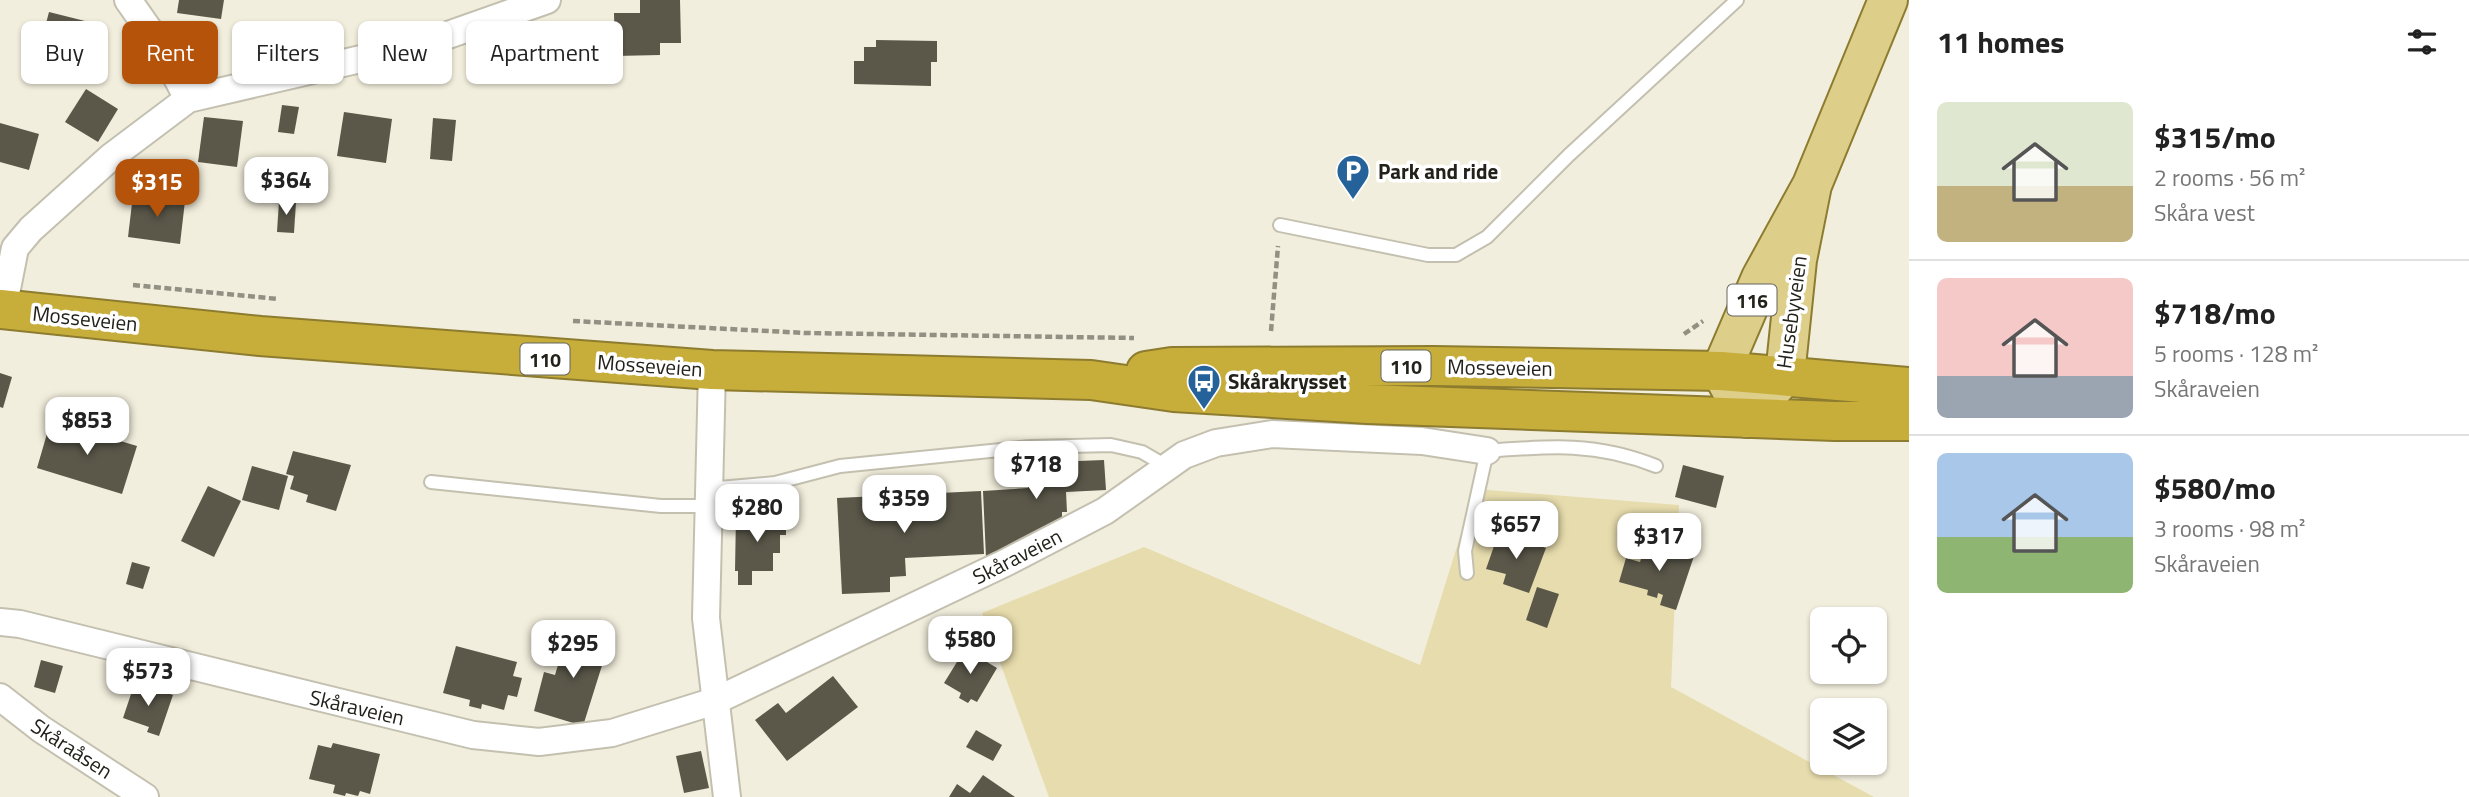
<!DOCTYPE html>
<meta charset="utf-8">
<style>
body{margin:0;font-family:"Titillium Web",sans-serif;background:#f2f2f2;color:#222;height:100vh;display:flex;flex-direction:column;font-size:26px;white-space:nowrap}
*{box-sizing:border-box;margin:0}
p{font-size:23px;color:#767676}
.icon{flex:none;width:38px;height:38px;fill:none;stroke:currentColor;stroke-width:2;stroke-linecap:round;stroke-linejoin:round}
.map{position:relative;flex:1;overflow:hidden}
.panel{display:flex;flex-direction:column;background:#fff;width:560px}
.panel>*{flex:none}
.hud{position:absolute;left:21px;top:21px;width:665px;height:63px;display:flex;gap:14px}
.tools{position:absolute;left:1810px;top:607px;display:grid;gap:14px}
.tools a{display:grid;place-items:center;width:77px;height:77px;border-radius:10px;background:#fff;box-shadow:0 2px 5px #0004;font-size:35px}
.price{position:absolute;translate:-50% -60px;padding:0 16px;border-radius:14px;background:#fff;color:#222;font-size:23px;line-height:46px;filter:drop-shadow(0 2px 4px #0008)}
.price::after{content:'';position:absolute;left:50%;top:42px;width:21px;height:16px;margin-left:-10px;background:inherit;clip-path:polygon(0 0,100% 0,50% 100%)}
.price.selected{background:#b45309;color:#fff}
ul{padding:0;list-style:none}
li{display:flex;align-items:center;gap:21px;height:175px;padding:0 28px}
li+li{border-top:2px solid #e0e0e0}
li span{display:grid;place-items:center;flex:none;width:196px;height:140px;border-radius:10px;color:#555}
li>.icon{margin-inline-start:auto}
span .icon{width:84px;height:84px;fill:#fffc;stroke-width:1}
li b{font-size:30px}
h2{display:flex;justify-content:space-between;align-items:center;height:84px;padding:0 28px;font-size:30px}
.pill{padding:0 24px;border-radius:10px;background:#fff;box-shadow:0 2px 5px #0004;font-size:24px;line-height:63px}
.pill.selected{background:#b45309;color:#fff}
main{display:flex;flex:1;min-height:0}
.map>svg:first-child{display:block}
.green{fill:#e7dcad}
.building{fill:#5b584a}
.lines{fill:none;stroke-linecap:round;stroke-linejoin:round}
.lane-casing{stroke:#c4c0b0;stroke-width:16}
.street-casing{stroke:#c4c0b0;stroke-width:30}
.primary-casing{stroke:#8d7c2f;stroke-width:42}
.highway-casing{stroke:#8d7c2f;stroke-width:42}
.path{stroke:#929083;stroke-width:4.5;stroke-dasharray:7 3.5;stroke-linecap:butt}
.lane{stroke:#fff;stroke-width:12}
.street{stroke:#fff;stroke-width:26}
.primary{stroke:#ddce89;stroke-width:38}
.highway{stroke:#c7ad3a;stroke-width:38}
.labels{text-anchor:middle;dominant-baseline:central;stroke-width:7;stroke-linejoin:round;paint-order:stroke}
.shield{fill:#fff;stroke:#64645f;stroke-width:2}
.shield-label{font-size:19px;font-weight:bold;fill:#22211a}
.poi-label{font-size:21px;font-weight:bold;fill:#22211a;stroke:#fff;text-anchor:start}
.street-label{font-size:21px;fill:#22211a;stroke:#fff}
</style>
<main>
<div class="map">
<svg width="1909" height="797" viewBox="0 0 1909 797">
<rect width="100%" height="100%" fill="#f2eedd"/>
<!-- green -->
<polygon class="green" points="1475,489 1679,505 1671,687 1874,797 1049,797 982,613 1144,547 1420,665"/>
<!-- building -->
<g class="building">
<polygon points="179,0 224,0 221,19 177,13"/>
<polygon points="640,0 680,0 681,43 660,43 660,55 615,56 614,13 640,13"/>
<polygon points="49,12 89,22 80,59 39,50"/>
<polygon points="876,40 937,41 937,62 931,62 931,86 854,84 854,61 864,61 864,47 876,47"/>
<polygon points="86,89 118,109 98,142 65,122"/>
<polygon points="282,105 299,107 294,134 278,132"/>
<polygon points="344,112 392,119 386,163 337,156"/>
<polygon points="204,117 243,121 237,167 198,162"/>
<polygon points="433,118 456,120 452,161 430,159"/>
<polygon points="0,123 39,134 29,170 0,162"/>
<polygon points="133,195 185,201 180,244 128,237"/>
<polygon points="279,201 296,202 294,233 277,232"/>
<polygon points="0,373 12,377 3,408 0,407"/>
<polygon points="51,420 137,446 122,494 37,468"/>
<polygon points="293,451 351,465 336,511 306,502 308,495 290,489 294,476 286,474"/>
<polygon points="1104,460 1106,490 1066,492 1067,512 1062,512 1062,517 997,556 986,557 983,491 1028,488 1027,463"/>
<polygon points="1683,465 1724,476 1716,508 1675,497"/>
<polygon points="252,466 288,476 279,510 242,500"/>
<polygon points="208,486 241,501 214,557 181,541"/>
<polygon points="981,491 984,554 905,558 906,576 890,577 890,592 842,594 837,498"/>
<polygon points="736,514 781,515 781,519 786,519 786,535 780,535 780,553 773,553 773,571 752,571 752,585 738,585 738,571 735,571"/>
<polygon points="1499,532 1546,548 1529,593 1503,584 1506,574 1486,569"/>
<polygon points="1655,541 1664,544 1665,548 1694,556 1676,610 1660,605 1663,595 1658,593 1657,598 1647,595 1648,590 1619,582 1626,558 1640,562 1646,542 1652,544"/>
<polygon points="132,562 150,567 143,589 126,584"/>
<polygon points="1537,587 1559,594 1547,628 1526,620"/>
<polygon points="572,630 610,640 583,726 534,711 544,672 555,675 558,665 563,666"/>
<polygon points="456,646 517,662 513,676 522,678 517,697 508,695 504,710 482,704 481,709 469,706 470,700 443,693"/>
<polygon points="965,649 997,668 977,702 971,699 968,703 959,698 961,693 944,683"/>
<polygon points="41,660 63,666 55,693 34,687"/>
<polygon points="833,676 858,707 787,761 755,720 778,703 786,713"/>
<polygon points="135,682 173,695 159,736 147,732 149,727 123,718"/>
<polygon points="976,730 1002,745 993,761 966,747"/>
<polygon points="333,743 380,754 370,794 360,791 358,796 346,793 345,796 333,793 335,785 309,779 318,745 331,748"/>
<polygon points="701,751 709,788 684,793 676,756"/>
<polygon points="983,775 1015,797 949,797 957,784 970,793"/>
</g>
<g class="lines">
<defs>
<g id="lane">
<polyline points="1280,225 1428,255 1456,255 1487,237 1569,155 1737,0"/>
<polyline points="431,482 661,506 707,506"/>
<polyline points="708,489 775,483 840,466 1030,447 1111,445 1142,452 1166,466"/>
<path d="M1467 573 1465 551 1487 451C1549 446 1597 442 1656 466"/>
</g>
<g id="street">
<polyline points="128,0 161,47 188,99"/>
<polyline points="3,309 15,248 31,229 111,157 188,99 417,46 547,0"/>
<polyline points="712,370 706,618 727,797"/>
<polyline points="0,622 20,624 473,735 539,742 612,733 715,701 1005,563 1105,511 1184,455 1216,443 1272,434 1422,441 1487,451"/>
<polyline points="0,697 41,729 145,797"/>
</g>
<polyline id="primary" points="1812,185 1797,260 1785,375 1747,418 1721,371 1761,278 1812,185 1888,0"/>
<g id="highway">
<polyline points="0,309 260,336 712,370 1091,380 1174,392 1368,404 1835,421 1909,421"/>
<polyline points="1146,371 1172,367 1434,366 1721,371 1909,387"/>
</g>
</defs>
<!-- lane casing -->
<use href="#lane" class="lane-casing"/>
<!-- street casing -->
<use href="#street" class="street-casing"/>
<!-- primary casing -->
<use href="#primary" class="primary-casing"/>
<!-- highway casing -->
<use href="#highway" class="highway-casing"/>
<!-- path -->
<g class="path">
<polyline points="133,285 278,299"/>
<polyline points="573,321 806,333 1134,338"/>
<polyline points="1271,331 1278,246"/>
<polyline points="1684,334 1703,321"/>
</g>
<!-- lane -->
<use href="#lane" class="lane"/>
<!-- street -->
<use href="#street" class="street"/>
<!-- primary -->
<use href="#primary" class="primary"/>
<!-- highway -->
<use href="#highway" class="highway"/>
</g>
<!-- icons -->
<defs>
<symbol id="parking-pin" viewBox="-11 -11 22 30"><path d="M0 17L-7.5 6A9.5 9.5 0 1 1 7.5 6Z" fill="#256299" stroke="#fff"/><path d="M-3.5-5.5H1a3.5 3.5 0 0 1 0 7H-1V5.5H-3.5ZM-1-3.4V-.6H.8a1.4 1.4 0 0 0 0-2.8Z" fill="#fff"/></symbol>
<symbol id="bus-pin" viewBox="-11 -11 22 30"><path d="M0 17L-7.5 6A9.5 9.5 0 1 1 7.5 6Z" fill="#256299" stroke="#fff"/><path d="M-5-6H5V4H4V6H2V4H-2V6H-4V4H-5ZM-3.5-4V0h7V-4ZM-3.5 1.2v1.5H-2V1.2ZM2 1.2v1.5H3.5V1.2Z" fill="#fff"/></symbol>
</defs>
<g fill-rule="evenodd">
<use href="#parking-pin" x="1334" y="152" width="38" height="52"/>
<use href="#bus-pin" x="1185" y="362" width="38" height="52"/>
</g>
<g class="labels">
<!-- shield labels -->
<g class="shield">
<rect x="1727.5" y="284.5" width="49" height="31" rx="5"/>
<rect x="520.5" y="343.5" width="49" height="31" rx="5"/>
<rect x="1381.5" y="350.5" width="49" height="31" rx="5"/>
</g>
<g class="shield-label">
<text x="1752" y="300">116</text>
<text x="545" y="359">110</text>
<text x="1406" y="366">110</text>
</g>
<!-- poi labels -->
<g class="poi-label">
<text x="1378" y="171">Park and ride</text>
<text x="1228" y="381">Skårakrysset</text>
</g>
<!-- street labels -->
<g class="street-label">
<text transform="translate(1791 312) rotate(-82)">Husebyveien</text>
<text transform="translate(85 318) rotate(6)">Mosseveien</text>
<text transform="translate(650 365) rotate(4)">Mosseveien</text>
<text transform="translate(1500 367) rotate(1)">Mosseveien</text>
<text transform="translate(1017 556) rotate(-27)">Skåraveien</text>
<text transform="translate(357 707) rotate(13)">Skåraveien</text>
<text transform="translate(72 748) rotate(33)">Skåraåsen</text>
</g>
</g>
</svg>
<div class="tools">
<a><svg class="icon" aria-label="locate" viewBox="0 0 24 24"><circle cx="12" cy="12" r="6"/><path d="M12 2v4M12 18v4M2 12h4M18 12h4"/></svg></a>
<a><svg class="icon" aria-label="layers" viewBox="0 0 24 24"><path d="M12 4l9 5-9 5-9-5zM3 14l9 5 9-5"/></svg></a>
</div>
<b class="price" style="left:286px;top:217px">$364</b>
<b class="price selected" style="left:157px;top:219px">$315</b>
<b class="price" style="left:87px;top:457px">$853</b>
<b class="price" style="left:1036px;top:501px">$718</b>
<b class="price" style="left:904px;top:535px">$359</b>
<b class="price" style="left:757px;top:544px">$280</b>
<b class="price" style="left:1516px;top:561px">$657</b>
<b class="price" style="left:1659px;top:573px">$317</b>
<b class="price" style="left:970px;top:676px">$580</b>
<b class="price" style="left:573px;top:680px">$295</b>
<b class="price" style="left:148px;top:708px">$573</b>
<div class="hud">
<a class="pill">Buy</a>
<a class="pill selected">Rent</a>
<a class="pill">Filters</a>
<a class="pill">New</a>
<a class="pill">Apartment</a>
</div>
</div>
<section class="panel">
<h2>11 homes<svg class="icon" aria-label="filters" viewBox="0 0 24 24"><path d="M4 7h16M4 17h16"/><circle cx="9" cy="7" r="2"/><circle cx="15" cy="17" r="2"/></svg></h2>
<ul>
<li><span style="background:linear-gradient(#dfe7d0 60%,#c2b280 0)"><svg class="icon" aria-label="home" viewBox="0 0 24 24"><path d="M3 11l9-7 9 7M6 9v11h12V9"/></svg></span><div><b>$315/mo</b><p>2 rooms · 56 m²</p><p>Skåra vest</p></div></li>
<li><span style="background:linear-gradient(#f6c9c9 70%,#9aa5b1 0)"><svg class="icon" aria-label="home" viewBox="0 0 24 24"><path d="M3 11l9-7 9 7M6 9v11h12V9"/></svg></span><div><b>$718/mo</b><p>5 rooms · 128 m²</p><p>Skåraveien</p></div></li>
<li><span style="background:linear-gradient(#a9c7e8 60%,#8fb573 0)"><svg class="icon" aria-label="home" viewBox="0 0 24 24"><path d="M3 11l9-7 9 7M6 9v11h12V9"/></svg></span><div><b>$580/mo</b><p>3 rooms · 98 m²</p><p>Skåraveien</p></div></li>
</ul>
</section>
</main>
